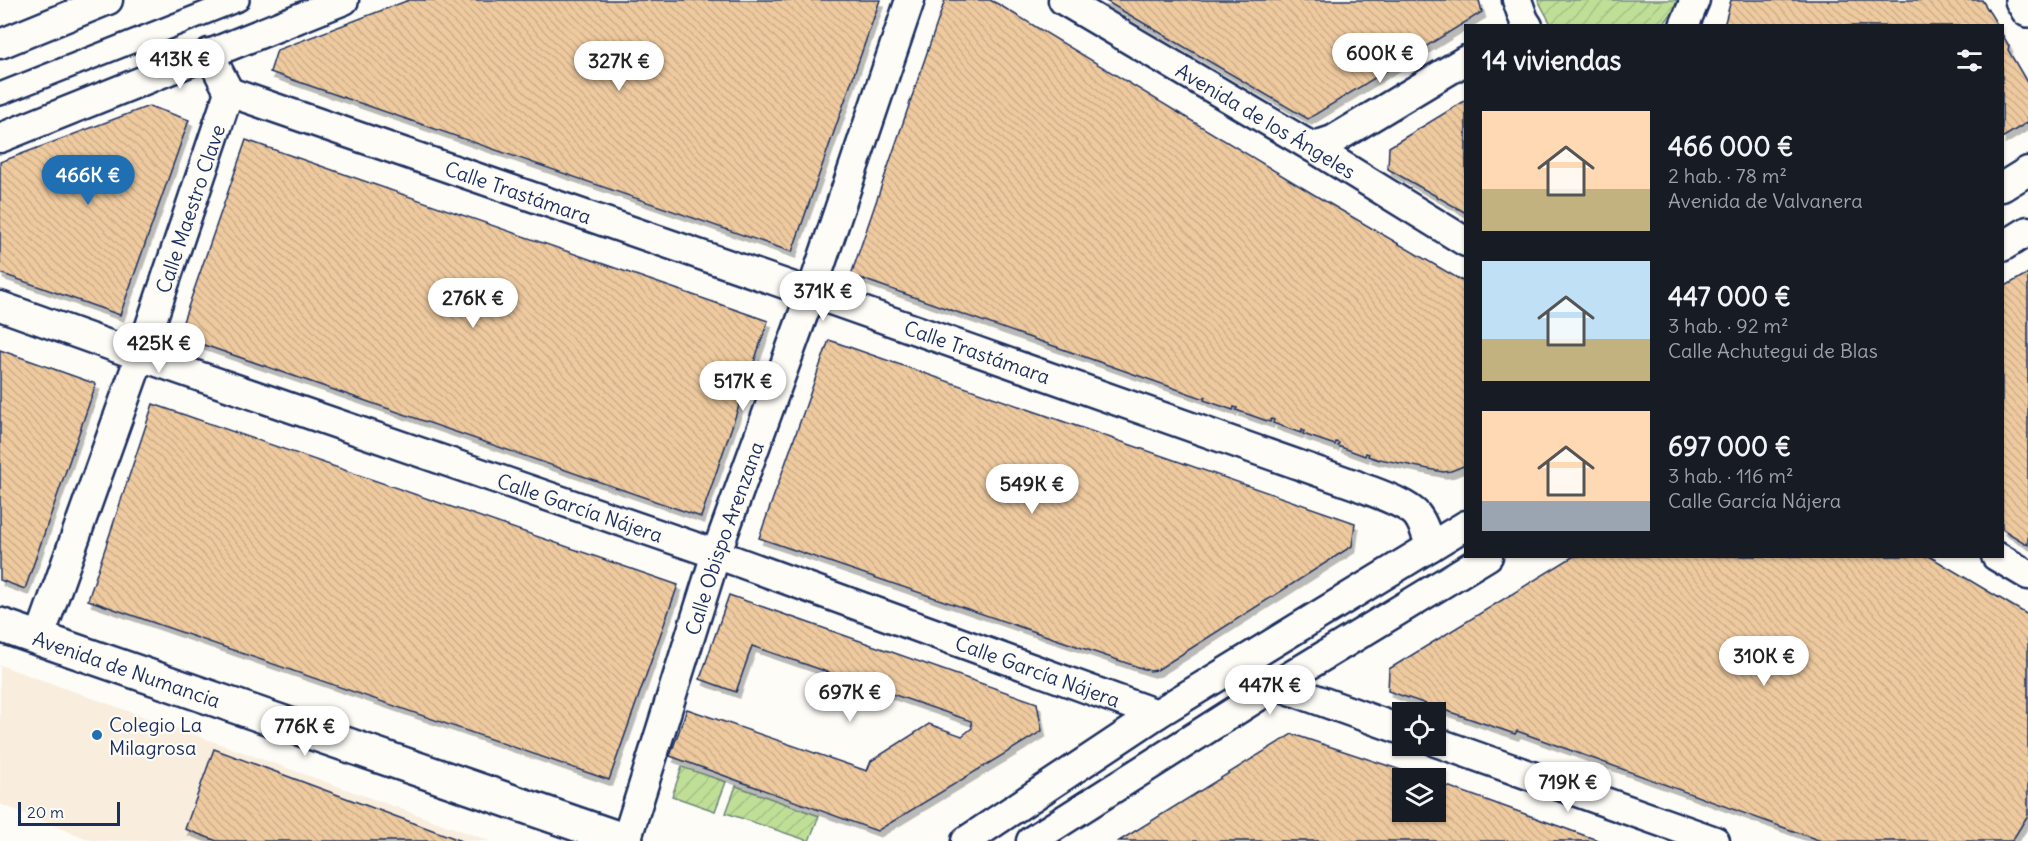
<!DOCTYPE html>
<html lang="es">
<meta charset="utf-8">
<style>
body{margin:0;font-family:Delius,sans-serif;background:#20242c;color:#f1f3f6;height:100vh;display:flex;flex-direction:column;font-size:22px;white-space:nowrap}
*{box-sizing:border-box;margin:0}
p{font-size:20px;color:#9ea1a6}
.icon{flex:none;width:33px;height:33px;fill:none;stroke:currentColor;stroke-width:2;stroke-linecap:round;stroke-linejoin:round}
.map{position:relative;flex:1;overflow:hidden}
.sheet{position:absolute;left:1464px;top:24px;width:540px;height:534px;display:flex;flex-direction:column;background:#171b24;border-radius:0px;box-shadow:0 2px 4px #0004}
.sheet>*{flex:none}
.controls{position:absolute;left:1392px;top:702px;display:grid;gap:12px}
.controls a{display:grid;place-items:center;width:54px;height:54px;border-radius:0px;background:#171b24;box-shadow:0 2px 4px #0004;font-size:30px}
.scale{position:absolute;left:18px;bottom:15px;width:102px;box-sizing:border-box;padding-left:6px;border:3px solid #1b2f5e;border-top:0;font-size:16px;line-height:21px;white-space:nowrap;color:#1b2f5e;-webkit-text-stroke:4px #fdfcf7;paint-order:stroke}
.price{position:absolute;translate:-50% -51px;padding:0 14px;border-radius:21px;background:#fff;color:#222;font-size:20px;line-height:39px;filter:drop-shadow(0 2px 3px #0008)}
.price::after{content:'';position:absolute;left:50%;top:36px;width:18px;height:14px;margin-left:-9px;background:inherit;clip-path:polygon(0 0,100% 0,50% 100%)}
.price.selected{background:#1f6fb2;color:#fff}
ul{padding:0;list-style:none}
li{display:flex;align-items:center;gap:18px;height:150px;padding:0 18px}
li span{display:grid;place-items:center;flex:none;width:168px;height:120px;border-radius:0px;color:#555}
li>.icon{margin-inline-start:auto}
span .icon{width:72px;height:72px;fill:#fffc;stroke-width:1}
li b{font-size:26px}
h2{display:flex;justify-content:space-between;align-items:center;height:72px;padding:0 18px;font-size:26px}
.map>svg:first-child{display:block}
.built{fill:#f9eddd}
.garden{fill:url(#garden-furrows);stroke:#6d877a;stroke-width:1.5}
.building{fill:url(#building-back-hatch);stroke:#1b2f5e;stroke-width:1.5;filter:url(#shadow)}
.lines{fill:none;stroke-linecap:round;stroke-linejoin:round}
.pedestrian-casing{stroke:#1b2f5e;stroke-width:26}
.minor-casing{stroke:#1b2f5e;stroke-width:33}
.tertiary-casing{stroke:#1b2f5e;stroke-width:38}
.pedestrian{stroke:#fdfcf7;stroke-width:21}
.minor{stroke:#fdfcf7;stroke-width:28}
.tertiary{stroke:#fdfcf7;stroke-width:33}
.poi-dot{fill:#1f6fb2;stroke:#fdfcf7;stroke-width:2}
.labels{text-anchor:middle;dominant-baseline:central;stroke-width:4.5;stroke-linejoin:round;paint-order:stroke}
.street-label{font-size:20px;fill:#1b2f5e;stroke:#fdfcf7}
.poi-label{font-size:20px;fill:#1b2f5e;stroke:#fdfcf7;text-anchor:start}
</style>
<div class="map">
<svg width="2028" height="841" viewBox="0 0 2028 841">
<defs>
<pattern id="garden-furrows" width="10" height="10" patternUnits="userSpaceOnUse" patternTransform="scale(1.5)"><rect width="10" height="10" fill="#bfdf97"/><path d="M-1 1l2-2M0 10L10 0M9 11l2-2" fill="none" stroke="#a4c085"/></pattern>
<pattern id="building-back-hatch" width="6" height="6" patternUnits="userSpaceOnUse" patternTransform="scale(1.5)"><rect width="6" height="6" fill="#efca9f"/><path d="M-1 5l2 2M0 0l6 6M5-1l2 2" fill="none" stroke="#ccae8b"/></pattern>
<filter id="shadow"><feDropShadow dx="3.5" dy="6" stdDeviation="0" flood-color="#0004"/></filter>
</defs>
<rect width="100%" height="100%" fill="#fdfcf7"/>
<filter id="ink" filterUnits="userSpaceOnUse"><feTurbulence type="fractalNoise" baseFrequency=".0167" numOctaves="2"/><feDisplacementMap in="SourceGraphic" scale="12" xChannelSelector="R" yChannelSelector="G"/><feConvolveMatrix kernelMatrix="1 2 1 2 8 2 1 2 1" color-interpolation-filters="sRGB"/></filter>
<g filter="url(#ink)">
<!-- built -->
<polygon class="built" points="0,665 490,841 93,841 0,804"/>
<!-- garden -->
<g class="garden">
<polygon points="1538,0 1677,0 1674,10 1663,25 1552,26"/>
<polygon points="682,767 726,782 715,811 672,796"/>
<polygon points="736,786 819,816 809,841 726,813"/>
</g>
<!-- building -->
<g class="building">
<polygon points="409,0 880,0 792,252 270,72 277,50"/>
<polygon points="945,0 990,0 998,4 1318,197 1466,283 1466,465 1451,471 1443,472 1380,459 1379,460 1368,456 1369,454 1366,453 1365,456 1338,446 1339,443 1336,442 1335,445 1303,434 1304,431 1302,430 1301,433 1273,423 1274,420 1271,419 1270,422 1236,410 1237,408 1234,407 1233,410 1204,400 1205,397 1202,398 851,275"/>
<polygon points="1104,0 1479,0 1482,12 1308,119"/>
<polygon points="1731,0 1982,0 1998,26 1724,26"/>
<polygon points="2002,34 2009,46 2008,50 2028,84 2028,122 2002,138"/>
<polygon points="1466,100 1466,213 1388,169 1389,147"/>
<polygon points="149,106 189,120 120,315 0,273 0,162"/>
<polygon points="246,140 768,321 701,517 178,336"/>
<polygon points="2028,273 2028,545 2002,529 2002,288"/>
<polygon points="829,340 1355,523 1352,546 1157,670 1150,671 759,538"/>
<polygon points="0,350 96,384 25,589 0,580"/>
<polygon points="153,404 678,585 609,780 88,600"/>
<polygon points="1574,556 1929,556 2028,615 2028,815 2012,841 1821,841 1517,731 1515,734 1388,691 1389,669"/>
<polygon points="729,595 1037,703 1042,731 877,831 670,756 687,709 867,771 871,761 929,724 962,736 972,728 971,721 752,646 736,692 700,679"/>
<polygon points="1292,734 1425,778 1402,778 1402,812 1436,812 1436,782 1600,841 1119,841"/>
<polygon points="214,749 462,841 217,841 185,829"/>
</g>
<g class="lines">
<defs>
<polyline id="pedestrian" points="0,94 238,0"/>
<g id="minor">
<path id="s1" d="M1063 0 1312 147 1466 242"/>
<polyline points="1517,0 1524,20 1528,26"/>
<polyline points="1684,26 1695,0"/>
<polyline points="0,44 108,0"/>
<path id="s2" d="M229 92 811 293 1356 485C1372 492 1406 502 1417 515 1424 524 1427 536 1430 547"/>
<polyline points="0,138 344,0"/>
<polyline points="1312,147 1333,140 1466,60"/>
<polyline points="2002,187 2028,171"/>
<polyline points="2002,247 2028,231"/>
<path id="s3" d="M0 306 140 356 716 554 1157 714"/>
<polyline points="1996,556 2028,575"/>
<path id="s4" d="M39 639 140 356 229 92 209 53"/>
<polyline points="1276,685 1402,730"/>
<polyline points="1436,742 1715,841"/>
<path id="s5" d="M626 841 716 554 811 293 910 0"/>
<polyline points="966,841 1157,714 1466,525"/>
<polyline points="1031,841 1276,685 1488,556"/>
</g>
<g id="tertiary">
<polyline points="2022,0 2028,10"/>
<path id="s6" d="M0 625 626 841"/>
</g>
</defs>
<!-- pedestrian casing -->
<use href="#pedestrian" class="pedestrian-casing"/>
<!-- minor casing -->
<use href="#minor" class="minor-casing"/>
<!-- tertiary casing -->
<use href="#tertiary" class="tertiary-casing"/>
<!-- pedestrian -->
<use href="#pedestrian" class="pedestrian"/>
<!-- minor -->
<use href="#minor" class="minor"/>
<!-- tertiary -->
<use href="#tertiary" class="tertiary"/>
</g>
</g>
<!-- markers -->
<circle class="poi-dot" cx="97" cy="735" r="6"/>
<g class="labels">
<!-- street labels -->
<g class="street-label">
<text stroke="none"><textPath href="#s1" startOffset="236">Avenida de los Ángeles</textPath></text>
<text stroke="none"><textPath href="#s2" startOffset="306">Calle Trastámara</textPath></text>
<text stroke="none"><textPath href="#s4" startOffset="456">Calle Maestro Clave</textPath></text>
<text stroke="none"><textPath href="#s2" startOffset="792">Calle Trastámara</textPath></text>
<text stroke="none"><textPath href="#s3" startOffset="614">Calle García Nájera</textPath></text>
<text stroke="none"><textPath href="#s5" startOffset="318">Calle Obispo Arenzana</textPath></text>
<text stroke="none"><textPath href="#s6" startOffset="134">Avenida de Numancia</textPath></text>
<text stroke="none"><textPath href="#s3" startOffset="1100">Calle García Nájera</textPath></text>
</g>
<!-- poi labels -->
<g class="poi-label">
<text x="109" y="724">Colegio La<tspan x="109" dy="23">Milagrosa</tspan></text>
</g>
</g>
</svg>
<div class="controls">
<a><svg class="icon" aria-label="locate" viewBox="0 0 24 24"><circle cx="12" cy="12" r="6"/><path d="M12 2v4M12 18v4M2 12h4M18 12h4"/></svg></a>
<a><svg class="icon" aria-label="layers" viewBox="0 0 24 24"><path d="M12 4l9 5-9 5-9-5zM3 14l9 5 9-5"/></svg></a>
</div>
<div class="scale">20 m</div>
<b class="price" style="left:1380px;top:84px">600K €</b>
<b class="price" style="left:180px;top:90px">413K €</b>
<b class="price" style="left:619px;top:92px">327K €</b>
<b class="price selected" style="left:88px;top:206px">466K €</b>
<b class="price" style="left:823px;top:322px">371K €</b>
<b class="price" style="left:473px;top:329px">276K €</b>
<b class="price" style="left:159px;top:374px">425K €</b>
<b class="price" style="left:743px;top:412px">517K €</b>
<b class="price" style="left:1032px;top:515px">549K €</b>
<b class="price" style="left:1764px;top:687px">310K €</b>
<b class="price" style="left:1270px;top:716px">447K €</b>
<b class="price" style="left:850px;top:723px">697K €</b>
<b class="price" style="left:305px;top:757px">776K €</b>
<b class="price" style="left:1568px;top:813px">719K €</b>
<section class="sheet">
<h2>14 viviendas<svg class="icon" aria-label="filters" viewBox="0 0 24 24"><path d="M4 7h16M4 17h16"/><circle cx="9" cy="7" r="2"/><circle cx="15" cy="17" r="2"/></svg></h2>
<ul>
<li><span style="background:linear-gradient(#ffd9b3 65%,#c2b280 0)"><svg class="icon" aria-label="home" viewBox="0 0 24 24"><path d="M3 11l9-7 9 7M6 9v11h12V9"/></svg></span><div><b>466 000 €</b><p>2 hab. · 78 m²</p><p>Avenida de Valvanera</p></div></li>
<li><span style="background:linear-gradient(#bfe0f5 65%,#c2b280 0)"><svg class="icon" aria-label="home" viewBox="0 0 24 24"><path d="M3 11l9-7 9 7M6 9v11h12V9"/></svg></span><div><b>447 000 €</b><p>3 hab. · 92 m²</p><p>Calle Achutegui de Blas</p></div></li>
<li><span style="background:linear-gradient(#ffd9b3 75%,#9aa5b1 0)"><svg class="icon" aria-label="home" viewBox="0 0 24 24"><path d="M3 11l9-7 9 7M6 9v11h12V9"/></svg></span><div><b>697 000 €</b><p>3 hab. · 116 m²</p><p>Calle García Nájera</p></div></li>
</ul>
</section>
</div>
